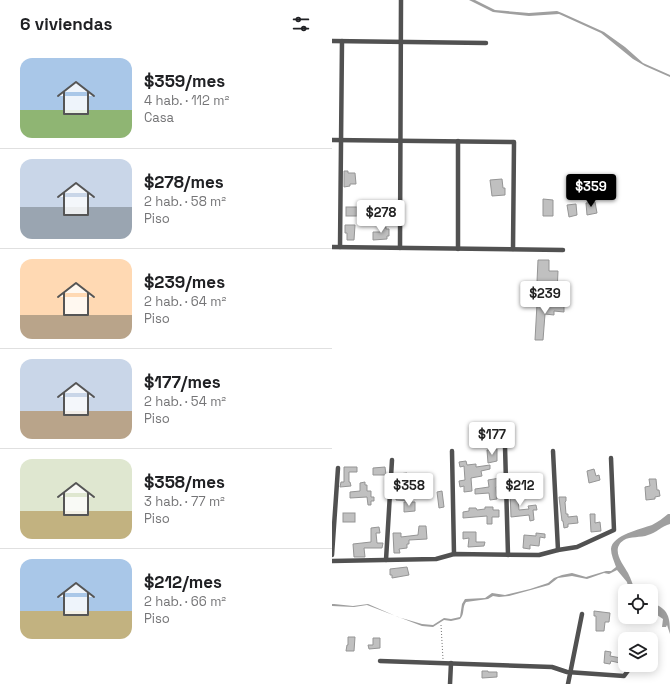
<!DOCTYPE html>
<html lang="es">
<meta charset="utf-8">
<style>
body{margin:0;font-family:"Space Grotesk",sans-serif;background:#f6f6f6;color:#202124;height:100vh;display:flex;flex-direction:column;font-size:15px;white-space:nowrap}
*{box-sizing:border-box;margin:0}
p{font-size:13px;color:#757577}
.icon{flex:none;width:22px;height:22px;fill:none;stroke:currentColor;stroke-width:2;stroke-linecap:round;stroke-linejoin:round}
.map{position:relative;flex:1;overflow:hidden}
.details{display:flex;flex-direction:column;background:#fff;width:332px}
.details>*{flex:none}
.tools{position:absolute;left:286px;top:584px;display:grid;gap:8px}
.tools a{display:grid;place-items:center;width:40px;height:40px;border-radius:8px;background:#fff;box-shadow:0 2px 10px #0003;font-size:20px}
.price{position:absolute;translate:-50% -34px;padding:0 9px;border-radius:4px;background:#fff;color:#222;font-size:13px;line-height:26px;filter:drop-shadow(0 1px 2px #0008)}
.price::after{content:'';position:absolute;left:50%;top:24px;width:12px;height:9px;margin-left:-6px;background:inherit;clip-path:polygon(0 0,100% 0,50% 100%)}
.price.current{background:#000;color:#fff}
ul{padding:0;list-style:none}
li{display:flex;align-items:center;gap:12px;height:100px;padding:0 20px}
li+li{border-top:1px solid #e0e0e0}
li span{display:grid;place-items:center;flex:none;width:112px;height:80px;border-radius:12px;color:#555}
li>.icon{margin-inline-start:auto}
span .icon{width:48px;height:48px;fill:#fffc;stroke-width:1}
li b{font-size:17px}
h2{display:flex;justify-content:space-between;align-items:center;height:48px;padding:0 20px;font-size:17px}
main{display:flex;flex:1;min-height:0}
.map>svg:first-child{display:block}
.water{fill:#9f9f9f}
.building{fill:#c0c0c0;stroke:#959595}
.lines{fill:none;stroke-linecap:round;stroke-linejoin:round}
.path{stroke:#737373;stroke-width:1;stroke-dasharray:1 2;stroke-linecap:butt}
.minor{stroke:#515151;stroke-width:4.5}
</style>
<main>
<section class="details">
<h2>6 viviendas<svg class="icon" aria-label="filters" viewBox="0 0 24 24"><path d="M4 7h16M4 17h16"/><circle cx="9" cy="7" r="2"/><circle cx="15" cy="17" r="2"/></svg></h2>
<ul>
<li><span style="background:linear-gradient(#a9c7e8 65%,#8fb573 0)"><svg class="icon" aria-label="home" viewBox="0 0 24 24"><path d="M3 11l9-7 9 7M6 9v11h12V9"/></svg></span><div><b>$359/mes</b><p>4 hab. · 112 m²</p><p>Casa</p></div></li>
<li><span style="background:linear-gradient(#c9d6e8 60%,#9aa5b1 0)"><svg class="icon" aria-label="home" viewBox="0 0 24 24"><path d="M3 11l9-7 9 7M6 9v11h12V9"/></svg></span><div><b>$278/mes</b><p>2 hab. · 58 m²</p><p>Piso</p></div></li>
<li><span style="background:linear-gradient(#ffd9b3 70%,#b9a48a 0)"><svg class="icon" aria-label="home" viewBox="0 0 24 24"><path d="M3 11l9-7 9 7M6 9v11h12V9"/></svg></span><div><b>$239/mes</b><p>2 hab. · 64 m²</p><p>Piso</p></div></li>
<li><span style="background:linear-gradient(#c9d6e8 65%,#b9a48a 0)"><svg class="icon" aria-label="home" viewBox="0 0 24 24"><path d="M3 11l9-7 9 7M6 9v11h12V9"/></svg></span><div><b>$177/mes</b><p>2 hab. · 54 m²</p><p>Piso</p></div></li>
<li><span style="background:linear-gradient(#dfe7d0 65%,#c2b280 0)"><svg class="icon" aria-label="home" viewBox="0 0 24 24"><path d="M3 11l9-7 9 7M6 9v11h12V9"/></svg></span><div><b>$358/mes</b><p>3 hab. · 77 m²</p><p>Piso</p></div></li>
<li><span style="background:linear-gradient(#a9c7e8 65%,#c2b280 0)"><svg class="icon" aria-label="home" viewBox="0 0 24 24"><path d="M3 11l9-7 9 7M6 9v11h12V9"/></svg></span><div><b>$212/mes</b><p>2 hab. · 66 m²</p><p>Piso</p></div></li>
</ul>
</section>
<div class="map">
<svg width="338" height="684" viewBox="0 0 338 684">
<rect width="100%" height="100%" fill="#fff"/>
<!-- water -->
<g class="water">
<polygon points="137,0 143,0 163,10 197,13 225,11 230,13 272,32 293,47 311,63 338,75 338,77 313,66 301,59 269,33 227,14 197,16 161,12"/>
<path d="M336 514H338V524C330 526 324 533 316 535 309 538 298 536 292 540 278 549 291 564 296 573 299 579 301 585 303 591H297L295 582 285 570 277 574 272 573 255 579 240 576 226 578 217 585 177 596 167 597 161 596 156 599 134 602C130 607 133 614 128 619L119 621 112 620 101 627 90 626 35 605 22 607 0 606V604H2L21 606 36 604 66 617 90 624 101 625 112 618 119 619 128 617 130 604 133 599 153 598 160 593 173 595 198 589 216 583 222 578 230 575 240 573 254 577 274 571H279L284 567C282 561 279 555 279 549 280 535 309 529 320 525 326 522 331 518 336 514Z"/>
<path d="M319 603C337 608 338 618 338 634L335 625 334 627H330L331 619 325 615 319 613Z"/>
</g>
<!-- building -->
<g class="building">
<polygon points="12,171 16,171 16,173 23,173 24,184 18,184 18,186 12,187"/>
<polygon points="170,179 171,188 173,188 173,195 160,196 158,180"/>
<polygon points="211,199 221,200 221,216 211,216"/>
<polygon points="263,202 265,213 255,215 254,203"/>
<polygon points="244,204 245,215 237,217 235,205"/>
<rect x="14" y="207" width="11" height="9"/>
<polygon points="49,217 49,224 32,224 32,218"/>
<polygon points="13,225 23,225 22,240 15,240 15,233 13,233"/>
<polygon points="49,227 54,227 54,229 57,229 57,236 55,236 55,239 41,240 41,232 49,232"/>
<polygon points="206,260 217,260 217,271 226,271 225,292 215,292 216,282 205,282"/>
<polygon points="212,294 217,295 217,301 223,301 222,304 232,305 232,312 222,311 222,315 213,314 211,340 203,340 205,304 211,304"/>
<polygon points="165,449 165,461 156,463 155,450"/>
<polygon points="134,461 135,465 144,464 144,467 158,465 158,469 149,471 150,476 139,478 140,491 132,492 132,486 128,487 127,481 133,480 132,466 128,467 127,462"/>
<polygon points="12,467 25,467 25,472 17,472 17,482 18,482 19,486 8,487 9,482 12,482"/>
<polygon points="53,467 54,475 41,475 41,468"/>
<polygon points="262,469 264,476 267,475 268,480 257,483 255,471"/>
<polygon points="75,473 75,479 72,479 71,488 76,489 76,501 64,500 65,488 63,487 64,482 67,482 66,474"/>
<polygon points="168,478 168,486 164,487 165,499 158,500 157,493 143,494 143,489 157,487 156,480"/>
<polygon points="317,479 324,479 325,490 327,490 328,496 323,497 323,499 314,500 313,487 318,486"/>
<polygon points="33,482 33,485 35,485 35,491 39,491 39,497 42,497 42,501 39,501 39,505 36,505 35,497 18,498 18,492 28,491 28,483"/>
<polygon points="185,489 187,510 197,509 196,506 204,505 205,510 201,510 202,520 198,521 197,515 179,517 178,490"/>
<polygon points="110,491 112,507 107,508 105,492"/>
<polygon points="227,497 234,497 234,501 233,502 234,514 236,514 236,517 245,516 246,523 236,524 236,527 232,528 231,521 230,521"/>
<polygon points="72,502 83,502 83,511 72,512"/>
<polygon points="153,507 161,507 161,510 167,510 167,517 160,517 160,524 155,524 155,516 131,518 131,512 137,511 137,508 144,508 145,510 153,509"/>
<rect x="11" y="513" width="12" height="9"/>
<polygon points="258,514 263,514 263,523 268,522 269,531 259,532"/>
<polygon points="87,526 94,526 95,539 77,540 77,544 75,544 75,548 67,549 68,553 62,553 61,533 69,533 69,537 86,535"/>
<polygon points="47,527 48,533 44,533 45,543 51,543 50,548 32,548 33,557 22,557 21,544 39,542 39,528"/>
<polygon points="131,532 144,532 144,542 153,542 152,546 136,547 137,538 131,539"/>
<polygon points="204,533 213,534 213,538 208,537 207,546 198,545 198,549 191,548 192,535 204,536"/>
<polygon points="75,567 77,575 60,578 60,575 58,575 58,569"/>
<polygon points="262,611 278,613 277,622 273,622 272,631 264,631 264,616 262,616"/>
<polygon points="16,637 23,637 22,651 14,651 15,645 16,645"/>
<polygon points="41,638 48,638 48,648 37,649 36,645 41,645"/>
<polygon points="273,651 279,652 278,656 289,658 288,663 279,661 278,664 272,663"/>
<polygon points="150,671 156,671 156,672 165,672 165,677 150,678"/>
</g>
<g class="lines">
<!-- path -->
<polyline class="path" points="109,625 111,659"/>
<!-- minor -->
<g class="minor">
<polyline points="0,41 154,43"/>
<polyline points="0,140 182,142 181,249"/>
<polyline points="0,247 231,250"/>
<polyline points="8,247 10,41"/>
<polyline points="68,248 69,0"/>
<polyline points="126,249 126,141"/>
<polyline points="173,446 176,555"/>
<polyline points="120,451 122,554"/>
<polyline points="221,451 226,550"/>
<polyline points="0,555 6,468"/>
<polyline points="54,560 60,460"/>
<polyline points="0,561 104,559 122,554 207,555 226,550 245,547 282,530 279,458"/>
<polyline points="48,661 220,667 235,672 292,676 298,668 298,665"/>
<polyline points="118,684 119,663"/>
<polyline points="236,684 250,614"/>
</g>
</g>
</svg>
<div class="tools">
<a><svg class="icon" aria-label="locate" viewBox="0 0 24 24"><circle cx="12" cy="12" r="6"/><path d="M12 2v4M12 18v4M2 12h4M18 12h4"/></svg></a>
<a><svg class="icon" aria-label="layers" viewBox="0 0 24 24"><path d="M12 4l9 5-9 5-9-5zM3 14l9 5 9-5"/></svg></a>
</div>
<b class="price current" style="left:259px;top:208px">$359</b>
<b class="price" style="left:49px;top:234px">$278</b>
<b class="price" style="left:213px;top:315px">$239</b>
<b class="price" style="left:160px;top:456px">$177</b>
<b class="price" style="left:77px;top:507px">$358</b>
<b class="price" style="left:188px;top:507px">$212</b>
</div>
</main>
